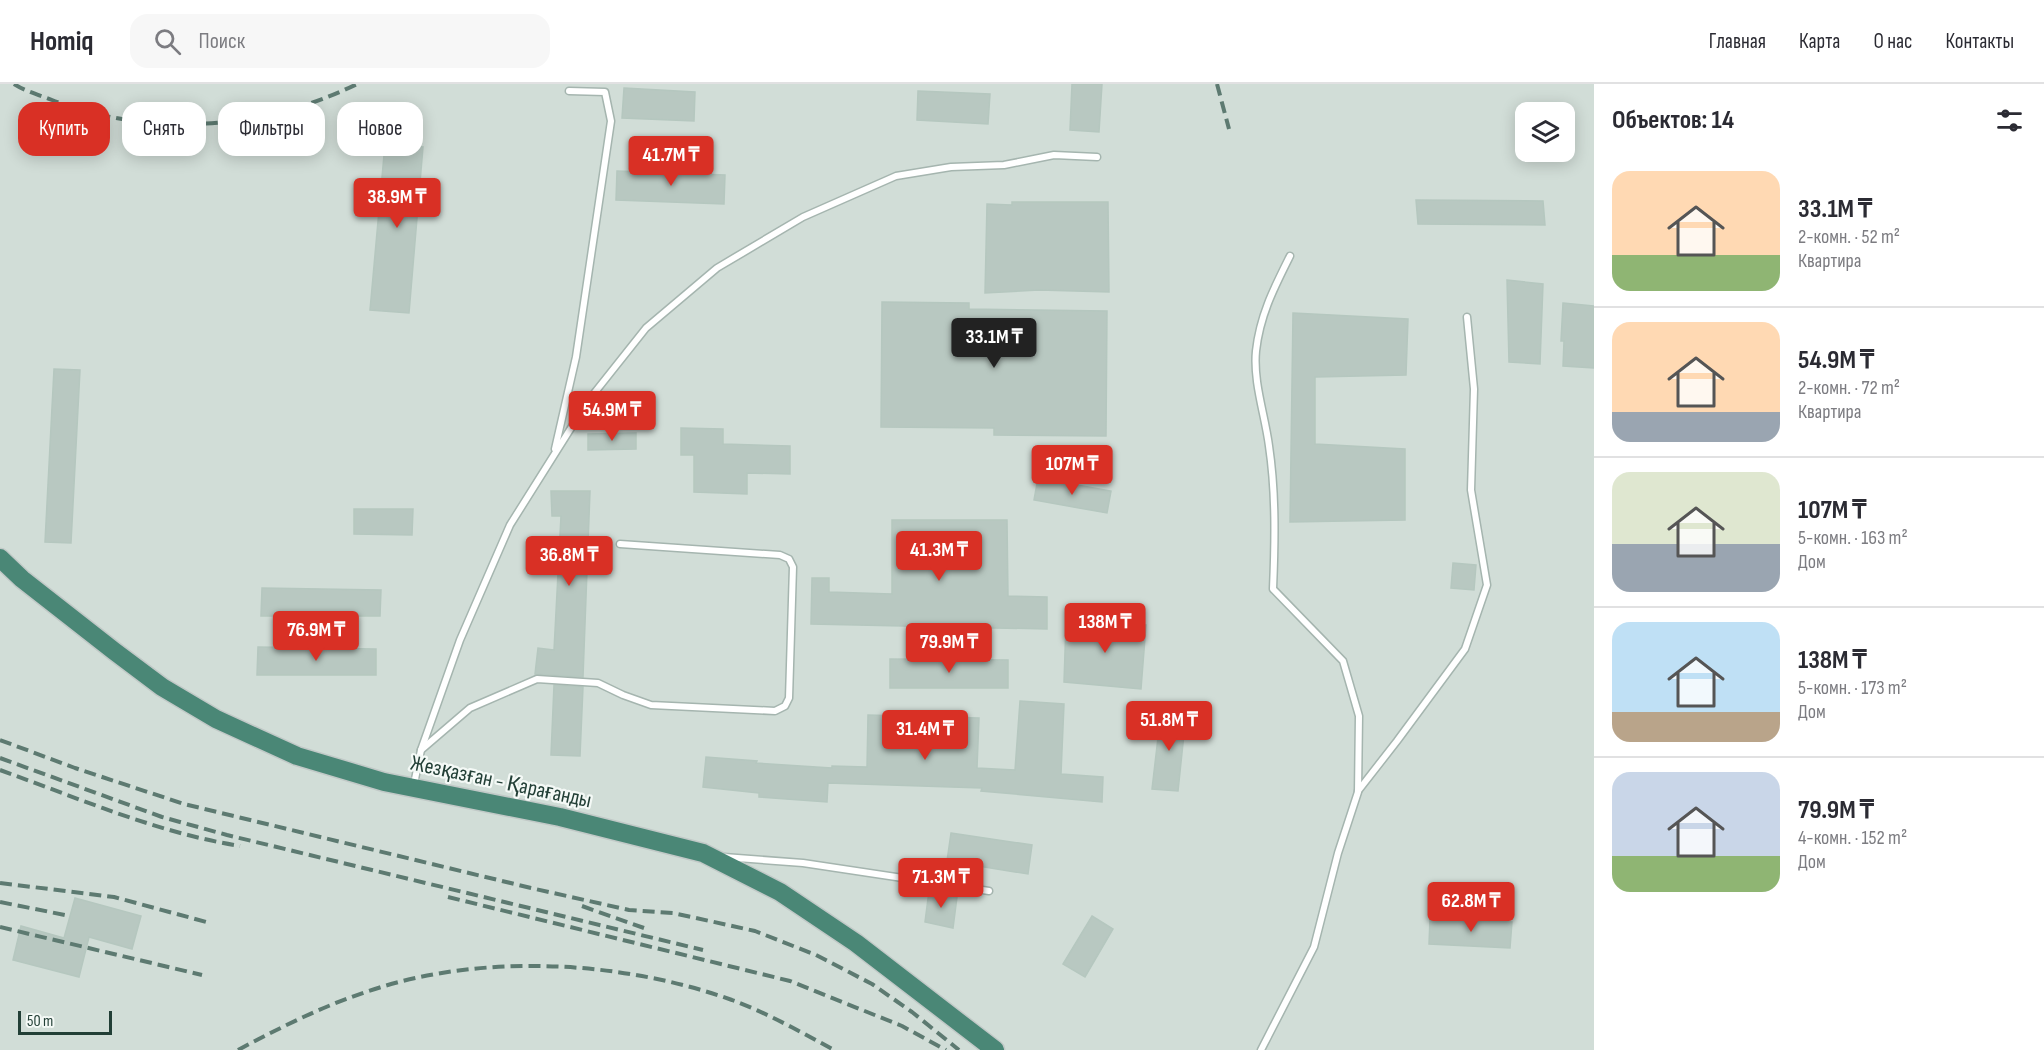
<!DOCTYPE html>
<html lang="ru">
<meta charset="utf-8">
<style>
body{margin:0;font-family:"Sofia Sans Condensed",sans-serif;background:#f7f7f7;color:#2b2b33;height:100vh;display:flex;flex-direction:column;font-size:22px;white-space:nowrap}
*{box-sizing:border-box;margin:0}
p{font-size:20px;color:#7c7c81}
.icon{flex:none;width:33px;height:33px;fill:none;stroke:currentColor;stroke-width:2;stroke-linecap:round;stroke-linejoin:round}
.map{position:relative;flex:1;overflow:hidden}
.side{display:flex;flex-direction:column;background:#fff;width:450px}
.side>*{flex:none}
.hud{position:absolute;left:18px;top:18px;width:570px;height:54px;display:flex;gap:12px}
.tools{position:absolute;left:1515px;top:18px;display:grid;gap:12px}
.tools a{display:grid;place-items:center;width:60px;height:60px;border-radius:12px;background:#fff;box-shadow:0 3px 15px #0003;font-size:30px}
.scale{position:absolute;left:18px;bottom:15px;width:94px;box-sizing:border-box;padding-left:6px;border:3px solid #223f36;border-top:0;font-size:16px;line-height:21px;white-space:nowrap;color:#223f36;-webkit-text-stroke:4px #f4f9f6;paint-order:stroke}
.price{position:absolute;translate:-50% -51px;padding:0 14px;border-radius:6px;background:#d93025;color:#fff;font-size:20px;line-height:39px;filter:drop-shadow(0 2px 3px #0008)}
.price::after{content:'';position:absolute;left:50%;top:36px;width:18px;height:14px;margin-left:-9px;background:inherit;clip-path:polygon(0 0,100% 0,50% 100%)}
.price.selected{background:#222;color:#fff}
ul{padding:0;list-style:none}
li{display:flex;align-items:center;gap:18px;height:150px;padding:0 18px}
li+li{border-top:2px solid #e1e1e2}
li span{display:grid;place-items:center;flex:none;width:168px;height:120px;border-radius:18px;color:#555}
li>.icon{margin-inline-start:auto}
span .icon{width:72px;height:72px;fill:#fffc;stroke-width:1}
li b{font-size:26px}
h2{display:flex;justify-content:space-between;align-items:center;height:72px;padding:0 18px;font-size:26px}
.tag{padding:0 21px;border-radius:18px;background:#fff;box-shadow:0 3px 15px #0003;font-size:21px;line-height:54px}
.tag.selected{background:#d93025;color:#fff}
header{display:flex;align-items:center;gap:36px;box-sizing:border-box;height:84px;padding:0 30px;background:#fff;border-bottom:2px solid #e1e1e2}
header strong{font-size:28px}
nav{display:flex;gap:33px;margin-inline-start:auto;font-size:21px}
.search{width:420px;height:54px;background:#f7f7f7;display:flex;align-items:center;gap:15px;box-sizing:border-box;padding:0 21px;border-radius:18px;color:#7c7c81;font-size:22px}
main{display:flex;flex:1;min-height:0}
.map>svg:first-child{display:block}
.built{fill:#d1ddd7;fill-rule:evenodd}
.building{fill:#b8c8c1;stroke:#b5c7bf;stroke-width:1.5}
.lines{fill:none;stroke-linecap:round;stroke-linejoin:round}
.service-casing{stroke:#a5b5af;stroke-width:9}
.trunk-casing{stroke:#c1c9c7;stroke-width:21}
.service{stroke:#fff;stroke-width:6}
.trunk{stroke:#4a8776;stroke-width:18}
.rail{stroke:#5d7a71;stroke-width:4;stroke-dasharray:12 6;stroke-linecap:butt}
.labels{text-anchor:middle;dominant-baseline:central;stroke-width:4.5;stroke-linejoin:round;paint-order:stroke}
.street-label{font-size:22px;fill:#223f36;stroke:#f4f9f6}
</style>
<header>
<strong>Homiq</strong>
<div class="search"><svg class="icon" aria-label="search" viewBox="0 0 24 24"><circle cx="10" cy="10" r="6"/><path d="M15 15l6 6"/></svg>Поиск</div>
<nav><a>Главная</a><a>Карта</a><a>О нас</a><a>Контакты</a></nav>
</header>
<main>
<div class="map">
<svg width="1594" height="966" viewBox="0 0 1594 966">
<rect width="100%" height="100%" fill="#e3ede8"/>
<!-- built -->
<path class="built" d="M0 0H1594V966H0ZM1526 28H1564V68H1526Z"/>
<!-- building -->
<g class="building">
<polygon points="1072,0 1102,0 1099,48 1070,46"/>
<polygon points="624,4 695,8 694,37 622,34"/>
<polygon points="918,7 990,10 988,40 917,36"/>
<polygon points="385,60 423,63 409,229 370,226"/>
<polygon points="617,87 725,91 724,120 616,116"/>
<polygon points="1416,116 1543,117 1545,141 1418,140"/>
<polygon points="1012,118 1108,118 1109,208 1039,206 985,209 987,120 1012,121"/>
<polygon points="1507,196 1543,200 1540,280 1509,278"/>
<polygon points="882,218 969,219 969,225 1107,227 1106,352 994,351 994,344 881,343"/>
<polygon points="1563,219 1594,222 1594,284 1563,282 1564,257 1561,257"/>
<polygon points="1293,229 1408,235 1406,291 1315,293 1315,360 1405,365 1405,436 1290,438"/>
<polygon points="54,285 80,286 71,459 45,458"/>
<polygon points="681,344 723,345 723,360 790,362 790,390 747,389 747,410 694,408 694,371 681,371"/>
<polygon points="636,349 636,365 588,366 588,350"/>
<polygon points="1038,394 1111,407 1107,429 1034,416"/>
<polygon points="551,407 590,407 583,593 535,590 538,564 554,566 561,432 552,432"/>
<polygon points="354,425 413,425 412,451 354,450"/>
<polygon points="892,436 1007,436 1008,512 1047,513 1047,545 811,540 812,494 829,494 829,508 892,510"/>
<polygon points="1453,479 1476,481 1474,506 1451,504"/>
<polygon points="262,504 381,506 380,532 261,532"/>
<polygon points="1066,538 1146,541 1141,605 1064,598"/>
<polygon points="258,563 376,565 376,591 257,591"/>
<polygon points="890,575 1008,576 1008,604 890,604"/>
<polygon points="554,601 583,603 580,672 551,671"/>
<polygon points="1020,617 1064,620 1061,690 1103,693 1102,718 981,707 982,704 828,699 827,718 759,713 759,709 703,703 706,673 757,677 756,679 832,684 832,682 867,683 868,631 979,634 977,684 1015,686"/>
<polygon points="1161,628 1186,631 1178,707 1152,705"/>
<polygon points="951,749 1032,761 1028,790 947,777"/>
<polygon points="929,807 957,813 953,844 925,838"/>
<polygon points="75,814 141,832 132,865 89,853 79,893 13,876 21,842 64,854"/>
<polygon points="1092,832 1113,845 1085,893 1063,880"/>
<polygon points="1430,835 1512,838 1510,864 1429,860"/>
</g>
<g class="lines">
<defs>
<g id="service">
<polyline points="555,365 576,273 611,37 605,8 569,7"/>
<polyline points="421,666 460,556 510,441 588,317 646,244 717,184 803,133 896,92 951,83 1004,81 1054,71 1097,73"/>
<polyline points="414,700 421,666 470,624 537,595 598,599 623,611 651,621 775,627 785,622 789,614 793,483 789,475 780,471 620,460"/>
<polyline points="1358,707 1397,657 1465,565 1487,501 1471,406 1474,305 1467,233"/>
<polyline points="724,773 803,779 989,807"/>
<path d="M1261 966 1314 863 1338 769 1358 708 1359 632 1343 577 1273 505C1275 458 1276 409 1269 362 1265 331 1253 298 1256 267 1260 231 1274 204 1290 172"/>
</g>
<polyline id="trunk" points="0,474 22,495 114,567 162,603 216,635 297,672 384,698 560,733 703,769 780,808 856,859 995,966"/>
</defs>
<!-- service casing -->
<use href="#service" class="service-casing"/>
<!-- trunk casing -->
<use href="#trunk" class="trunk-casing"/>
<!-- service -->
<use href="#service" class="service"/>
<!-- trunk -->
<use href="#trunk" class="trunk"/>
<!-- rail -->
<g class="rail">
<path d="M14 0C25 7 39 11 52 16 150 54 263 46 357 0"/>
<polyline points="1217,0 1229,45"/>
<polyline points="0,656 75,684 184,720 531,804 629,826 673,829 755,847 816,871 872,900 912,928 959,966"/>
<polyline points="0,674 162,733 227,751 703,866"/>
<path d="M0 686C78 714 158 749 240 762"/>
<polyline points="0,799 114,813 210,839"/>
<polyline points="448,813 790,897 902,942 946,966"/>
<polyline points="0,818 70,832"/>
<polyline points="582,822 644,844"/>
<polyline points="0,843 202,891"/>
<path d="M238 966C283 942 327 920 375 905 486 869 623 877 732 916 767 929 801 948 834 966"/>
</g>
</g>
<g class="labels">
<!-- street labels -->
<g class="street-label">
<text transform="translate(501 698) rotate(12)">Жезқазған - Қарағанды</text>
</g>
</g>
</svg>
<div class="tools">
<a><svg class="icon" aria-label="layers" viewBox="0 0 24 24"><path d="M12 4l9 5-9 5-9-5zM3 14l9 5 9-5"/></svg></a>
</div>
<div class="scale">50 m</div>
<b class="price" style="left:671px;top:103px">41.7M ₸</b>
<b class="price" style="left:397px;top:145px">38.9M ₸</b>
<b class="price selected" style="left:994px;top:285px">33.1M ₸</b>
<b class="price" style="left:612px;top:358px">54.9M ₸</b>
<b class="price" style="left:1072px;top:412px">107M ₸</b>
<b class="price" style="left:939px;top:498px">41.3M ₸</b>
<b class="price" style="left:569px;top:503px">36.8M ₸</b>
<b class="price" style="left:1105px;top:570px">138M ₸</b>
<b class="price" style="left:316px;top:578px">76.9M ₸</b>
<b class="price" style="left:949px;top:590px">79.9M ₸</b>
<b class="price" style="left:1169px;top:668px">51.8M ₸</b>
<b class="price" style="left:925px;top:677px">31.4M ₸</b>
<b class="price" style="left:941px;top:825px">71.3M ₸</b>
<b class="price" style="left:1471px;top:849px">62.8M ₸</b>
<div class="hud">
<a class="tag selected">Купить</a>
<a class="tag">Снять</a>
<a class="tag">Фильтры</a>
<a class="tag">Новое</a>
</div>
</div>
<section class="side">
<h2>Объектов: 14<svg class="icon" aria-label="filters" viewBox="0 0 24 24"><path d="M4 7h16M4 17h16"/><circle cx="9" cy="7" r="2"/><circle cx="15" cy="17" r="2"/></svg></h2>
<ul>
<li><span style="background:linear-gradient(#ffd9b3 70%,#8fb573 0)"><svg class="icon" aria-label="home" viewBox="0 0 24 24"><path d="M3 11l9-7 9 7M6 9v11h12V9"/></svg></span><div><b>33.1M ₸</b><p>2-комн. · 52 m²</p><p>Квартира</p></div></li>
<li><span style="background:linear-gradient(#ffd9b3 75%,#9aa5b1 0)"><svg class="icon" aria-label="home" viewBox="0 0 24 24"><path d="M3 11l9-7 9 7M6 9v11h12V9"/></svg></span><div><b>54.9M ₸</b><p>2-комн. · 72 m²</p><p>Квартира</p></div></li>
<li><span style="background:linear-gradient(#dfe7d0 60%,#9aa5b1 0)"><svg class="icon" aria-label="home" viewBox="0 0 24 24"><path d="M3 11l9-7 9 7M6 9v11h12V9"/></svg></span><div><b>107M ₸</b><p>5-комн. · 163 m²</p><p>Дом</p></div></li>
<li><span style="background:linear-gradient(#bfe0f5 75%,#b9a48a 0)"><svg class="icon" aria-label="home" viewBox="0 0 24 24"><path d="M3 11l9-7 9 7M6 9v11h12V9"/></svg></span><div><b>138M ₸</b><p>5-комн. · 173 m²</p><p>Дом</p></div></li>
<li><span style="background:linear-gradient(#c9d6e8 70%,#8fb573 0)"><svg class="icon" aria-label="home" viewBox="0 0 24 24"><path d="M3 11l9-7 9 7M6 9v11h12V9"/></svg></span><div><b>79.9M ₸</b><p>4-комн. · 152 m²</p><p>Дом</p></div></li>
</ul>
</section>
</main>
